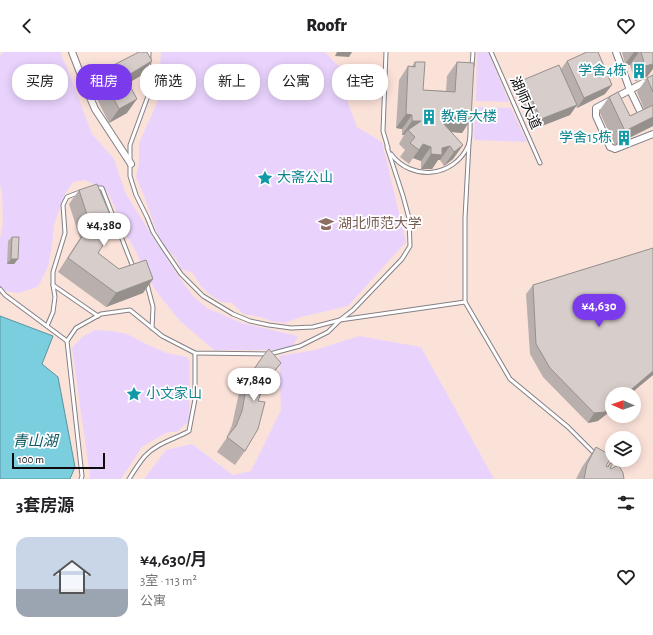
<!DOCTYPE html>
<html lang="zh">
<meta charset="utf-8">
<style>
body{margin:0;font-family:"Alegreya Sans","Noto Sans SC",sans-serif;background:#f2f2f2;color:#202124;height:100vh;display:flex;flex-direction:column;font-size:15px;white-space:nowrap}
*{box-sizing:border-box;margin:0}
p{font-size:13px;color:#757577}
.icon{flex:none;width:22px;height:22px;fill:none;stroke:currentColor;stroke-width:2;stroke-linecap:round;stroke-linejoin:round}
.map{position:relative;height:427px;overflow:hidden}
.side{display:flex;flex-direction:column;background:#fff;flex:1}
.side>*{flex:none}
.banner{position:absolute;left:12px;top:12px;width:400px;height:36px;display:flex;gap:8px}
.needle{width:26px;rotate:272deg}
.controls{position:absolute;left:605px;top:335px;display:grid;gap:8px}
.controls a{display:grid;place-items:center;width:36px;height:36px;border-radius:50%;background:#fff;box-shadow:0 2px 10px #0003;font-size:20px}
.scale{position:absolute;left:12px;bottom:10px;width:93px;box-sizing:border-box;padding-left:4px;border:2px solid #0d0b0e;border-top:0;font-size:11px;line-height:14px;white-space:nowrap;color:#0d0b0e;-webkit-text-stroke:3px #fff;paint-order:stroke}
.price{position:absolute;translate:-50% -34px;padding:0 9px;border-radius:14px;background:#fff;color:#222;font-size:13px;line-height:26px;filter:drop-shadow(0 1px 2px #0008)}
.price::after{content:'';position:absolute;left:50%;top:24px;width:12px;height:9px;margin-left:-6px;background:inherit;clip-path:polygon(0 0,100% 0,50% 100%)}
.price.current{background:#7c3aed;color:#fff}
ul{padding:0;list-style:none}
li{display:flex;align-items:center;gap:12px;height:100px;padding:0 16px}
li span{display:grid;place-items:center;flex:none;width:112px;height:80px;border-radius:12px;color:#555}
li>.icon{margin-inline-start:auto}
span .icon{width:48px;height:48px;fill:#fffc;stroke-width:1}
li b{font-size:17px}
h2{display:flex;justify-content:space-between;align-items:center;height:48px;padding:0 16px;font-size:17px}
.pill{padding:0 14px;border-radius:16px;background:#fff;box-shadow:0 2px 10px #0003;font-size:14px;line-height:36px}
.pill.current{background:#7c3aed;color:#fff}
header{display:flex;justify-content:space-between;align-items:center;height:52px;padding:0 16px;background:#fff;font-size:18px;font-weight:800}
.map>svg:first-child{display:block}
.education{fill:#fbe2d9;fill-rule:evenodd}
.green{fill:#e9d3fd}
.water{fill:#7acedd;stroke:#59949f}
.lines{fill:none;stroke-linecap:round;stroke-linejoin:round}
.lane-casing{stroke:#838087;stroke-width:5}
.street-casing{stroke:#838087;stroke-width:8}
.lane{stroke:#fff;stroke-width:3}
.street{stroke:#fff;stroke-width:6}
.wall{fill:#b9b0ae}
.shaded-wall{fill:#96908d}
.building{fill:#d7cdca;stroke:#96908d}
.labels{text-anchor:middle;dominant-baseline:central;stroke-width:3.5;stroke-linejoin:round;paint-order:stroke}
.culture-label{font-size:14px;fill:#0d838f;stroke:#fff;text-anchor:start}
.street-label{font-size:14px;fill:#0d0b0e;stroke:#fff}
.education-label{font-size:14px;fill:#785e54;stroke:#fff;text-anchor:start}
.water-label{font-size:15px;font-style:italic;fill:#0f5863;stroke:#fff}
</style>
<header><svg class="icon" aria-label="back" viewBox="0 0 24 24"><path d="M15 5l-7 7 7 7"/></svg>Roofr<svg class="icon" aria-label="heart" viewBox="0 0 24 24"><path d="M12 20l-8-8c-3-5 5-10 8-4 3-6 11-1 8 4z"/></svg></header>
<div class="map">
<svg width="653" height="427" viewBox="0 0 653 427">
<rect width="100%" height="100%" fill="#f4f0f8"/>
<!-- education -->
<path class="education" d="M0 0H65V1L67 0H653V427H0ZM612 342H634V364H612ZM612 386H634V408H612Z"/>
<!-- green -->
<g class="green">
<polygon points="3,0 60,0 70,23 92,82 114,107 123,134 126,142 149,179 181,228 193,244 207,256 242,271 298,284 293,294 284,298 214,298 180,269 156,239 146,221 134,196 122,176 114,153 106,138 85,128 73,130 65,142 54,173 52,193 48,215 41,229 37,235 19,241 2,239 0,235 0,187 3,171 2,142 0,133 0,4"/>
<polygon points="161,0 325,0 337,13 354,16 348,51 357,75 382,90 406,190 348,254 301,265 284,271 271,269 260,265 243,262 232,251 221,250 209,242 200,233 193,221 181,217 177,208 163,192 156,178 145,146 136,125 139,111 139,91 157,51"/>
<polygon points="477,0 488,0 509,50 476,49"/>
<polygon points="475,55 511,56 527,90 474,88"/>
<polygon points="95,278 112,279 127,282 148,293 167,301 187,305 190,310 189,369 177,380 168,380 155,387 142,395 121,427 89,427 90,424 72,296 82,285"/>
<polygon points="359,284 421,295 494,427 144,427 166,398 192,392 233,423 251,419 281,358 279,304 315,298"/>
</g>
<!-- water -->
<polygon class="water" points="0,264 53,284 42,312 58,325 75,415 70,427 0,427"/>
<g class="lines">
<defs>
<g id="lane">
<polyline points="149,0 148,44 130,93 130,124 136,143 147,165 153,180 162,194 181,222 203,244 233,262 250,269 269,273 291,276 313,275 340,268 465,250"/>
<polyline points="386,0 383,79 388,96"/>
<polyline points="491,0 540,111"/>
<polyline points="472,14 473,0"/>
<polyline points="469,91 465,166 465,250 510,327 568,375 595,402"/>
<path d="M391 102C412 130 454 125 468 94 471 87 470 74 470 66"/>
<polyline points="97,136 102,136 133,215"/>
<polyline points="147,232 153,255 152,276"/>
<polyline points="53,233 98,264"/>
<polyline points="0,237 5,243 67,289"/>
<polyline points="47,274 53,260 55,245 53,233 53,220 65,181 63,153 67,145 80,140"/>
<polyline points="81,427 82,424 67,289 76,276 101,262 130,258 162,284 195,301 270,302 300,294 328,280 340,268 353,258 402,207 410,194 409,166 403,144 387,95"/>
<path d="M129 427C134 419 139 411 145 404 157 391 175 387 189 379L195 347V301"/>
</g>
<g id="street">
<polyline points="72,0 86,36 95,57 131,112"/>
<polyline points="616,0 630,38 643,65"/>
<polyline points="653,30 649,32 643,31 596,56 596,64 610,95 615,97 653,82"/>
</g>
</defs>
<!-- lane casing -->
<use href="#lane" class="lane-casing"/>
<!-- street casing -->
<use href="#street" class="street-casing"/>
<!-- lane -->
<use href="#lane" class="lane"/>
<!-- street -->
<use href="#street" class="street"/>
</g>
<!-- wall -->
<g class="wall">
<polygon points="622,0 653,0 647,25 635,29 630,13 625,12"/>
<polygon points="567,9 605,42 577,56 576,54 570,63 534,77 516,38 523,28 561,17"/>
<polygon points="415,10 423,38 446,39 447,24 457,10 471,67 462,81 451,80 463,93 453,107 444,114 440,108 438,108 432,117 421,117 421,109 413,106 409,112 400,105 405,98 399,92 404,83 402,83 402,77 396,76 399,28 408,14 412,14"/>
<polygon points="100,20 142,23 128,31 127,61 109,71 91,35"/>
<polygon points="653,23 653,74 615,93 599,59 609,45 630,64 644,57 637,40 647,26"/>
<polygon points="79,138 115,174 98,201 119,217 153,227 143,241 106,255 58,220 80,186 69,152"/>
<polygon points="12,185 18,207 14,212 7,212 8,189"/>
<polygon points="653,196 653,323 630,342 612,342 598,369 588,371 543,325 530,302 526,242 533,233"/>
<polygon points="263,304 271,325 264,333 258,349 245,399 235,413 217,400 226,387 232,373 239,341"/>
<polygon points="596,395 606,414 607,415 610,411 610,416 624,427 576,427 582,415"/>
</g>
<!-- shaded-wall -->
<g class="shaded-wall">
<polygon points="337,0 352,0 349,5 335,4"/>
<polygon points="634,0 639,0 630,13 625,12"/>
<polygon points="152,9 142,23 115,39 125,25"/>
<polygon points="653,12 653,17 647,25 635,29 645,14"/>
<polygon points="612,33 605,42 577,56 584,46"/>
<polygon points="137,47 127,61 109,71 119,57"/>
<polygon points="577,53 570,63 534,77 541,67"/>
<polygon points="406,62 412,63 402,77 396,76"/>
<polygon points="444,64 471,67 462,81 434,78"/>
<polygon points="653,65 653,74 615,93 625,79"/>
<polygon points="412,69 421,69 408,78 404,83 402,83"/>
<polygon points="423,92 431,95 421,109 413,106"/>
<polygon points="463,93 453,107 444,114 454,100"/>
<polygon points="450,94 440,108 438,108 432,117 421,117 431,102 442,96"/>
<polygon points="11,207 18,207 14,212 7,212"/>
<polygon points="153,227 143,241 106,255 116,241"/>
<polygon points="281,311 271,325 256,344 265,330"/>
<polygon points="653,319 653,323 630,342 626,342"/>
<polygon points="612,354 612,358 598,369 588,371 594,361"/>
</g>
<!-- building -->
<g class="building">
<polygon points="139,0 147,0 152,9 125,25 137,47 119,57 100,20"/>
<polygon points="587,0 598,0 612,33 584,46 567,9"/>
<polygon points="641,0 653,0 653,12 645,14"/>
<polygon points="415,10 425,10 423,38 455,40 457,10 474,11 471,67 444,64 443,71 463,93 454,100 450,94 442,96 442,103 431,102 431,95 423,92 419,98 410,91 415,85 408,78 421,69 412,69 412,63 406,62 408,14 415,15"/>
<polygon points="559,13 577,53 541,67 523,28"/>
<polygon points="653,23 653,40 647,26"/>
<polygon points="618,40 630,64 653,53 653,65 625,79 609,45"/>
<polygon points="97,132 115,174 98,201 119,217 146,208 153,227 116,241 68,206 90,172 79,138"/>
<polygon points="12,185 19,185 18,207 11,207"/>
<polygon points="653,196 653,319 626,342 612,342 612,354 605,360 594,361 550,316 536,292 533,233"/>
<polygon points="269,297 281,311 265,330 258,349 265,350 258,377 245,399 227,385 236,374 242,359 248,326 263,304"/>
<polygon points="596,395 612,404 606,414 608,415 610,411 612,411 612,413 610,416 611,417 616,414 619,414 623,421 624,427 584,427 587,412"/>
</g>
<!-- icons -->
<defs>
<symbol id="building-bare" viewBox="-9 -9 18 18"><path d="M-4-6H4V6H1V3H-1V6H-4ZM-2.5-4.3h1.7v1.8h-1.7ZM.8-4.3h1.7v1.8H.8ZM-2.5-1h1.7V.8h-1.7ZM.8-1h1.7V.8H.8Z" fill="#0f9aa8" stroke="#fff" stroke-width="2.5" paint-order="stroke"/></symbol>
<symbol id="sight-bare" viewBox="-9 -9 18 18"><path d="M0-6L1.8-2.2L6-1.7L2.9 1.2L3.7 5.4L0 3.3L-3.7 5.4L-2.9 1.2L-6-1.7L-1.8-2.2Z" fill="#0f9aa8" stroke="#fff" stroke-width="2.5" paint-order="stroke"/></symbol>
<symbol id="university-bare" viewBox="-9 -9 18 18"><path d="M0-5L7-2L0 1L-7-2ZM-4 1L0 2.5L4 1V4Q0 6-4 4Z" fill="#8d6e63" stroke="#fff" stroke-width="2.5" paint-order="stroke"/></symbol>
</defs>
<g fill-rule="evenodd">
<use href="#building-bare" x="628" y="8" width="22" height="22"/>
<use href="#building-bare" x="418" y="54" width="22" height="22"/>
<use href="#building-bare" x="613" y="75" width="22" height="22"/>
<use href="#sight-bare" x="254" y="115" width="22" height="22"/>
<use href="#university-bare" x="315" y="161" width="22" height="22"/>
<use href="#sight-bare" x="123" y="331" width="22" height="22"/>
</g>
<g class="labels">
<!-- culture labels -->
<g class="culture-label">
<text x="627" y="19" text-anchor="end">学舍4栋</text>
<text x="441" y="65">教育大楼</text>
<text x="612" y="86" text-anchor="end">学舍15栋</text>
<text x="277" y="126">大斋公山</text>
<text x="146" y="342">小文家山</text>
</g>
<!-- street labels -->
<g class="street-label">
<text transform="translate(525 51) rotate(66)">湖师大道</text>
</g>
<!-- education labels -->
<g class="education-label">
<text x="338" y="172">湖北师范大学</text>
</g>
<!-- water labels -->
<g class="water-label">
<text x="35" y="389">青山湖</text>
</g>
</g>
</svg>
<div class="controls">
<a><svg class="needle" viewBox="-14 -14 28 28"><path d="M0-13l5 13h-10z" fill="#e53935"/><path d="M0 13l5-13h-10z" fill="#757577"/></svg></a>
<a><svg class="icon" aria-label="layers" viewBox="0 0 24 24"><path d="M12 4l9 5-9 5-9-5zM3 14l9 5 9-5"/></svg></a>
</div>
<div class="scale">100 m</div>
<b class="price" style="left:104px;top:195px">¥4,380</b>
<b class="price current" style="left:599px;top:276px">¥4,630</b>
<b class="price" style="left:254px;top:350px">¥7,840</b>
<div class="banner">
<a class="pill">买房</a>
<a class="pill current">租房</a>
<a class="pill">筛选</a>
<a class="pill">新上</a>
<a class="pill">公寓</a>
<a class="pill">住宅</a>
</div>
</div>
<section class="side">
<h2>3套房源<svg class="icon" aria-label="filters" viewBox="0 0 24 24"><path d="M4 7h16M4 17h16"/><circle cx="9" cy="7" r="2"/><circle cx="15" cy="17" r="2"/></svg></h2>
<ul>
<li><span style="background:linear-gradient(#c9d6e8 65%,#9aa5b1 0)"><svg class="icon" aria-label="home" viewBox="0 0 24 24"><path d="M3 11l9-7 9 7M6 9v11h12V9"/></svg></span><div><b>¥4,630/月</b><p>3室 · 113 m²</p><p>公寓</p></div><svg class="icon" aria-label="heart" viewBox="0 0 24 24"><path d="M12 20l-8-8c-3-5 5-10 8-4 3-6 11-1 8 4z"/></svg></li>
</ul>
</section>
